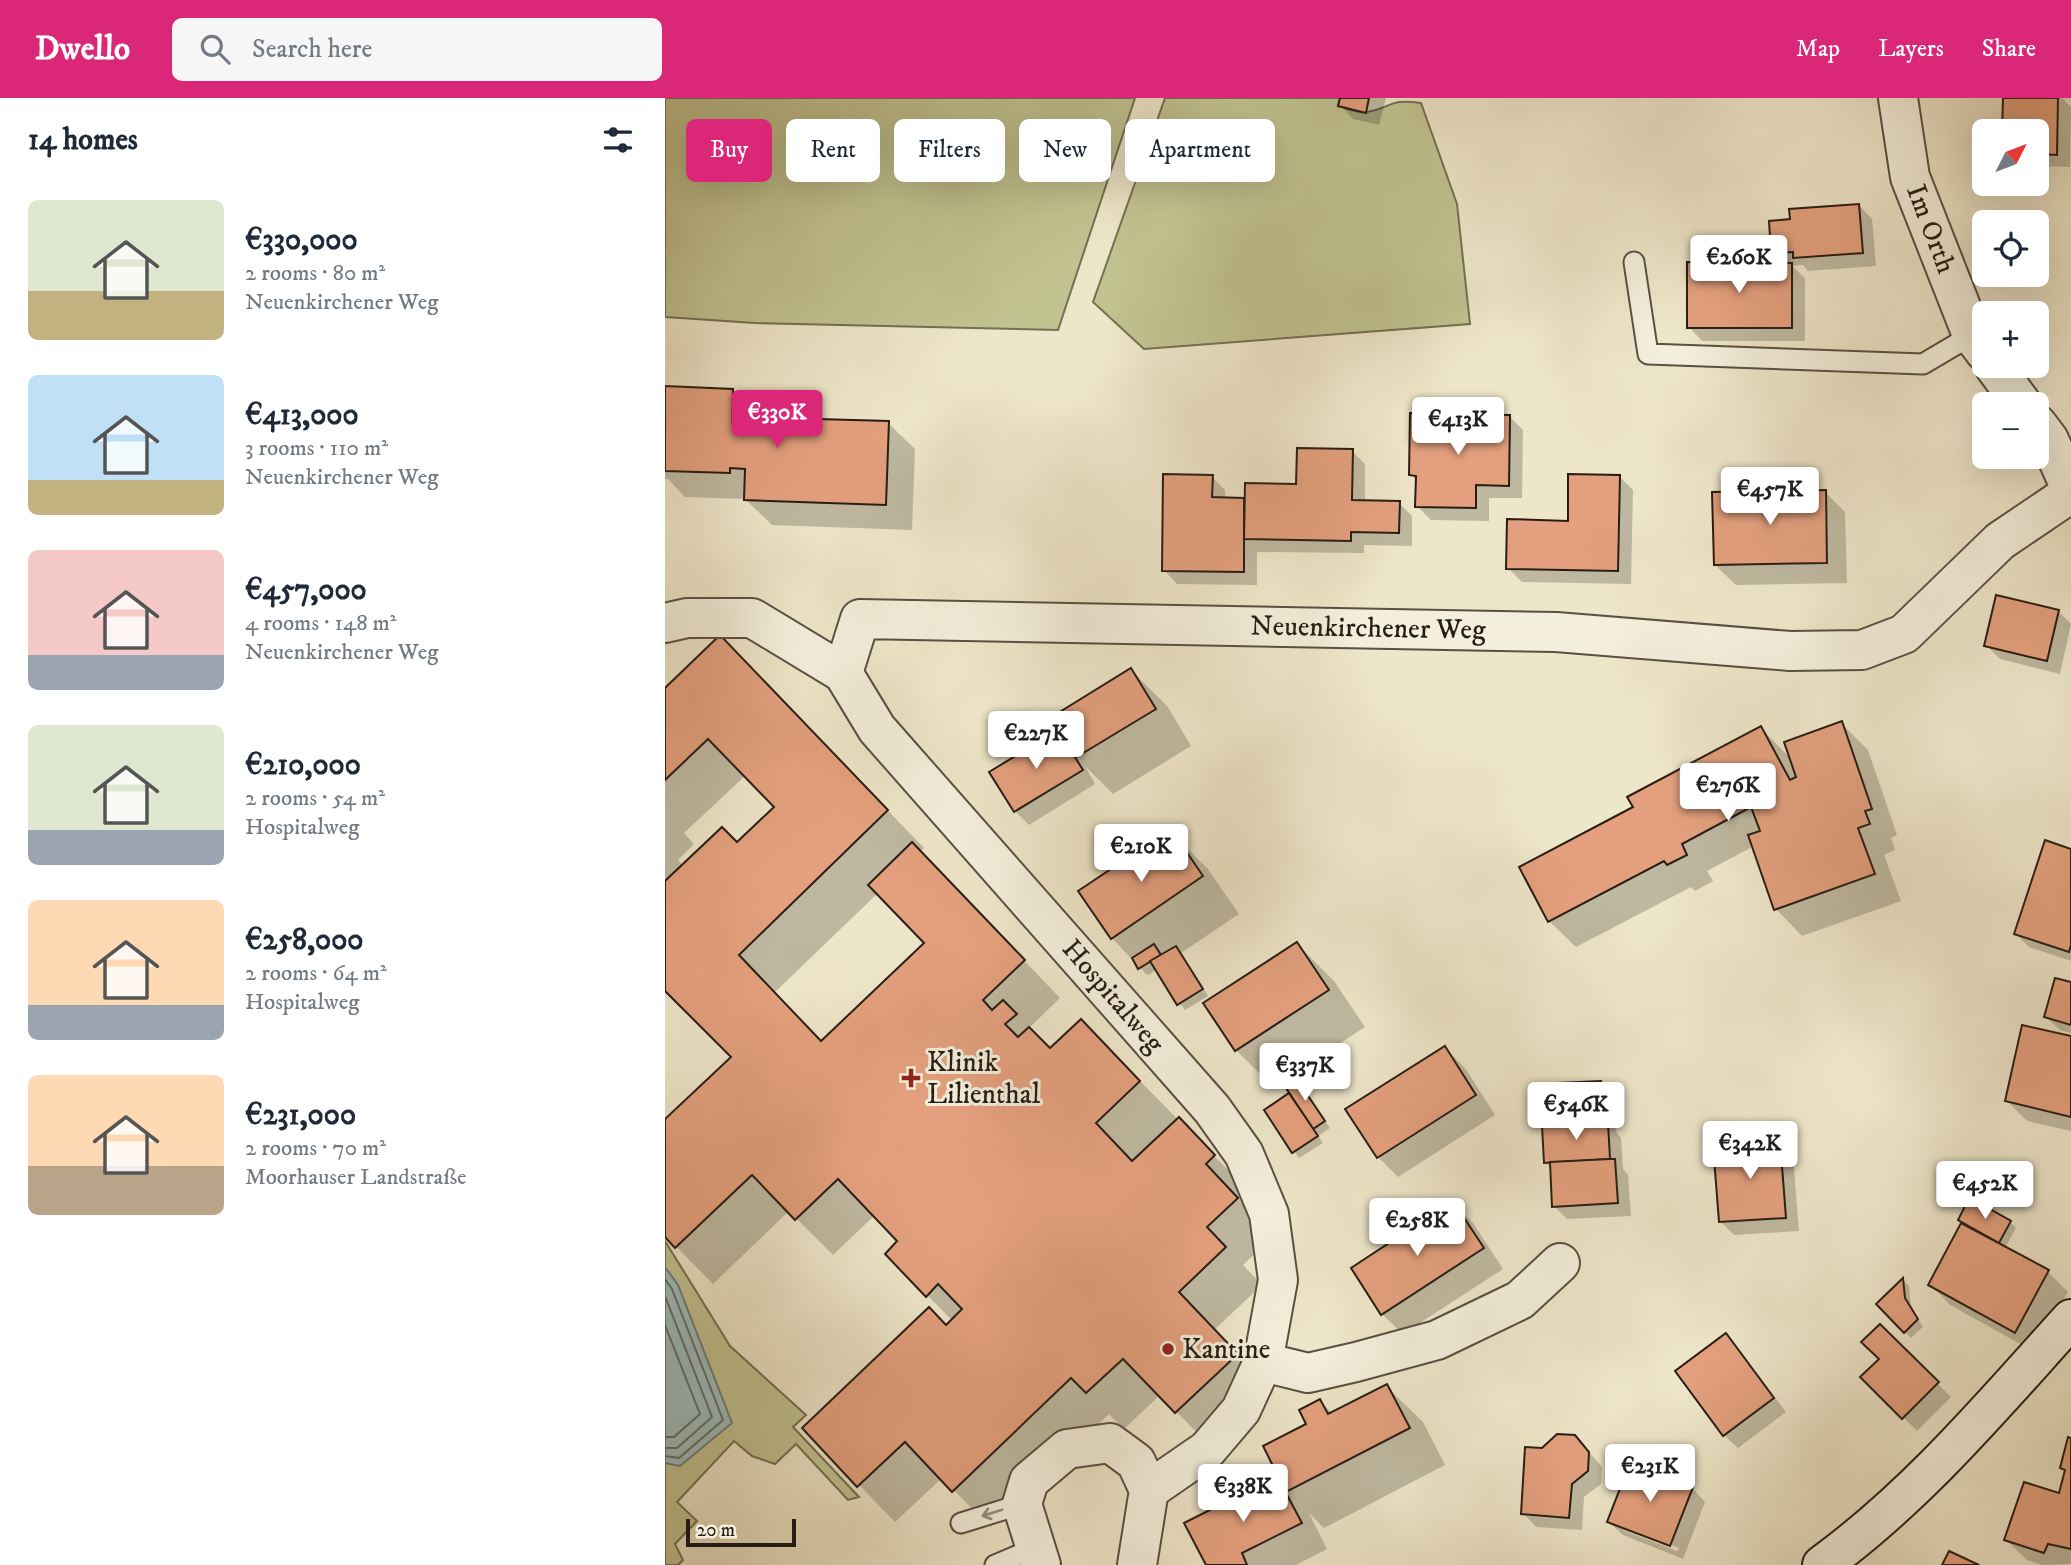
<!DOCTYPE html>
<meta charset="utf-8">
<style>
body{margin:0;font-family:"IM FELL DW Pica",serif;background:#f6f6f7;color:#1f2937;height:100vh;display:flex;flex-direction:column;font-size:26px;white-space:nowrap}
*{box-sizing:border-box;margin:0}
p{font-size:23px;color:#747a83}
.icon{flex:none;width:38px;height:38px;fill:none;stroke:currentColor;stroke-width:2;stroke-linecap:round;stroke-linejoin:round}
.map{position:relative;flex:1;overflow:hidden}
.side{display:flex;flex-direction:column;background:#fff;width:665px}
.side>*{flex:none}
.hud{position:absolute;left:21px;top:21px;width:665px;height:63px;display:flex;gap:14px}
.needle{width:46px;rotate:48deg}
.fabs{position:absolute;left:1307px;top:21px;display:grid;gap:14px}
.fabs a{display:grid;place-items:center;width:77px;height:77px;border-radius:10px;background:#fff;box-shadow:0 7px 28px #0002;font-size:35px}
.scale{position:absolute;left:21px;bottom:18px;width:110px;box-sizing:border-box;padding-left:7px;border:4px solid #271d15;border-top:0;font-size:19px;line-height:24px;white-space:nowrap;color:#271d15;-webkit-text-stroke:5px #f4efdc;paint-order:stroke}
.price{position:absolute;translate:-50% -60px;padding:0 16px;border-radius:7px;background:#fff;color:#222;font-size:23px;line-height:46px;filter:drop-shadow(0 2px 4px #0008)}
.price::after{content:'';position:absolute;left:50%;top:42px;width:21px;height:16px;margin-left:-10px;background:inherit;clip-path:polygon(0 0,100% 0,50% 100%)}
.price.selected{background:#db2777;color:#fff}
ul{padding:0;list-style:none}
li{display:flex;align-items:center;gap:21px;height:175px;padding:0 28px}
li span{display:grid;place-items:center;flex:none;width:196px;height:140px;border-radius:10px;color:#555}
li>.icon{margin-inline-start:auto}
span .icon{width:84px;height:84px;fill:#fffc;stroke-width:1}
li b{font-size:30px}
h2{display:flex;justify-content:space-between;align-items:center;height:84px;padding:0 28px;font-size:30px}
.chip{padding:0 24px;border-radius:10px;background:#fff;box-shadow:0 7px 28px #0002;font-size:24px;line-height:63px}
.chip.selected{background:#db2777;color:#fff}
header{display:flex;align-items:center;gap:42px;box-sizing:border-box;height:98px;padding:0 35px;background:#db2777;color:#fff}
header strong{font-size:33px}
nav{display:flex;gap:38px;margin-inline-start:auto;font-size:24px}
.search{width:490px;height:63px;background:#f6f6f7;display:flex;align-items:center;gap:18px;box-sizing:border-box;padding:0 24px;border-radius:10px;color:#747a83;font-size:26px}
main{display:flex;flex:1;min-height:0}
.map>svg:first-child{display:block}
.green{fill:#c1c391;stroke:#747053;stroke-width:2}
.water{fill:#9dbdbf;stroke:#6e7d7b;stroke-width:2}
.shadow{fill:#0003;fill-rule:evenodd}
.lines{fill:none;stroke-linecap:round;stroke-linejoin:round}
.shore{stroke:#626d6a;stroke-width:2}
.building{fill:#e4a07e;stroke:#271d15;stroke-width:2}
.lane-casing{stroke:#594f42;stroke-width:23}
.street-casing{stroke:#594f42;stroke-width:42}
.secondary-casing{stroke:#271d15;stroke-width:42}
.lane{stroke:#f4efdc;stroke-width:19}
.street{stroke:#f4efdc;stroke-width:38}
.secondary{stroke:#f4efdc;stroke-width:38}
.oneway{stroke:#989082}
.poi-dot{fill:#8f2418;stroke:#f4efdc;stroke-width:2.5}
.labels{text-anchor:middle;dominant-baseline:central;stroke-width:6;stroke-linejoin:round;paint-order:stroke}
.street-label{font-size:28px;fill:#271d15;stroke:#f4efdc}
.poi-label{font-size:28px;fill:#271d15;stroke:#f4efdc;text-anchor:start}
</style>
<header>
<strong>Dwello</strong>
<div class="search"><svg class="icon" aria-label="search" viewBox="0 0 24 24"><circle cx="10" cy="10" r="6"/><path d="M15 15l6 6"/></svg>Search here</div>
<nav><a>Map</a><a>Layers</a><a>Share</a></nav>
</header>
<main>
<section class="side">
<h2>14 homes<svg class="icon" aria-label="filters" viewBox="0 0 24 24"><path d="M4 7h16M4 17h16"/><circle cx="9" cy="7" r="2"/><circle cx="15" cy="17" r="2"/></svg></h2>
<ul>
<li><span style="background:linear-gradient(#dfe7d0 65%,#c2b280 0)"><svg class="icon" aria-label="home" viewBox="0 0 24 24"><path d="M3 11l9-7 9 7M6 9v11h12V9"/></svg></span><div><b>€330,000</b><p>2 rooms · 80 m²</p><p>Neuenkirchener Weg</p></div></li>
<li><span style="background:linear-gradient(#bfe0f5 75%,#c2b280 0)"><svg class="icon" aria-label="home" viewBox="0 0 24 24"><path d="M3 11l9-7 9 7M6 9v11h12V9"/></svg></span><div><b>€413,000</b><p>3 rooms · 110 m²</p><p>Neuenkirchener Weg</p></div></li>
<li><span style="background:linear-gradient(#f6c9c9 75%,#9aa5b1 0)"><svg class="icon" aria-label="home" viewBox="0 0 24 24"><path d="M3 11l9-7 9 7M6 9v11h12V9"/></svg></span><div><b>€457,000</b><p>4 rooms · 148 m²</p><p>Neuenkirchener Weg</p></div></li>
<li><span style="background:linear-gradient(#dfe7d0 75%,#9aa5b1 0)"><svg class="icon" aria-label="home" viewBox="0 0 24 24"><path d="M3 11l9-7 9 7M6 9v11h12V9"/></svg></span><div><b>€210,000</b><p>2 rooms · 54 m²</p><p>Hospitalweg</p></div></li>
<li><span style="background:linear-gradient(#ffd9b3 75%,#9aa5b1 0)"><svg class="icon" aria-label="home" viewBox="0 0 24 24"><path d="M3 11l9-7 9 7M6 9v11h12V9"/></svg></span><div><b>€258,000</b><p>2 rooms · 64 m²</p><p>Hospitalweg</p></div></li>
<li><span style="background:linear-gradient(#ffd9b3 65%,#b9a48a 0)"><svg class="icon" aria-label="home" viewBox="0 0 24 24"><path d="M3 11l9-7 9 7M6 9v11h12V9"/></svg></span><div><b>€231,000</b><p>2 rooms · 70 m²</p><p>Moorhauser Landstraße</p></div></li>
</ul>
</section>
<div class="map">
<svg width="1406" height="1467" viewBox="0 0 1406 1467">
<rect width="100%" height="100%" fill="#eee6c9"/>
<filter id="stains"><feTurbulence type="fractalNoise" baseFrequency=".00286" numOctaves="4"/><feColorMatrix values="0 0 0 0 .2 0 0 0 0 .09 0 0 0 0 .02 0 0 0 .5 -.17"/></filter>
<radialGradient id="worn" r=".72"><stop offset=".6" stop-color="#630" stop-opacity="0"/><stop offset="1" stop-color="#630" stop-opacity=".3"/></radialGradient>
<!-- green -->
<g class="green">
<polygon points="0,0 470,0 393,232 90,225 0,219"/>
<path d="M500 0H675L673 8C681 10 694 16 702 14 727 10 723 0 756 5L792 106 805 226 479 251 428 204Z"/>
<polygon points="0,1143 65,1248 141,1317 128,1329 194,1399 183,1402 131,1346 110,1366 87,1358 69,1343 12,1404 32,1423 10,1446 18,1462 13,1467 0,1467"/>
</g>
<!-- water -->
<polygon class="water" points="0,1169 13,1187 67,1325 15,1368 0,1365"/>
<!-- shadow -->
<g class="shadow">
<polygon points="677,0 721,0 714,27 688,21 675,7"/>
<polygon points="1339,0 1397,0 1406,9 1405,69 1372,68 1372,33 1338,33"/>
<polygon points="1194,107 1207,121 1211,168 1143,173 1138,167 1127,168 1140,180 1140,243 1037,243 1024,229 1120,166 1108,155 1127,123"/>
<polygon points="0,290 67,292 93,321 223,325 250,351 247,432 107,427 80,401 20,399 3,381 0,381"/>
<polygon points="845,319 858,332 857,400 824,400 824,423 766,422 752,408 753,383 746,376"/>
<polygon points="687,353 700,366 700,404 734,405 747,418 747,448 699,447 699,455 592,454 592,487 512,486 499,472 547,379 560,392 560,401 581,401 632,388"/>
<polygon points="954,378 968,392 966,486 857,484 843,470 904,424"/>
<polygon points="1160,394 1180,414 1182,485 1071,487 1050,467"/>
<polygon points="1393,513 1406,526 1395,576 1335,561 1321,547"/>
<polygon points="466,572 503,609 526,648 448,696 420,668 430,686 364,727 350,713 395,633"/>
<path d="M91 576 259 750 255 754 395 900 364 930 386 952 452 960 586 1095 576 1104 608 1138 578 1167 597 1187 549 1232 608 1294 548 1351 495 1297 459 1331 444 1316 325 1429 277 1380 230 1424 139 1330 288 1223 262 1197 235 1143 210 1117 168 1157 124 1113 48 1186 0 1137V1024L69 959 0 888V593ZM81 677 111 709 72 746 18 768 13 762 29 746 19 735ZM213 795 261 845 157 944 109 895Z"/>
<polygon points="1176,625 1203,652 1232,737 1226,740 1230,752 1219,757 1236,803 1137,838 1111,811 1089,748 1042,773 1048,783 1030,793 1026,789 911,849 884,823 970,709 1096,630 1126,661"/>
<polygon points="505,733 542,770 574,816 516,855 543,898 520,912 492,871 484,877 481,876 447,840"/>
<polygon points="1406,752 1406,863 1364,849 1351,836"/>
<polygon points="632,846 669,883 700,929 608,989 571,952"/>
<polygon points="1406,886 1406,935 1395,932 1381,919"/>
<polygon points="1406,940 1406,1033 1362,1023 1341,1002"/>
<polygon points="780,950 800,970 830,1017 733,1079 713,1059"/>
<polygon points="631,982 665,1030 653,1038 658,1045 634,1060 601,1013 626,996"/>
<polygon points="935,984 949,998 951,1034 956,1040 958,1071 963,1077 966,1118 902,1121 889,1108 887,1070 880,1064 879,1032 874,1027"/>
<polygon points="1115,1044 1128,1058 1134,1133 1069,1137 1055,1123"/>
<polygon points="788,1105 808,1125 838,1171 738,1236 717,1216"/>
<polygon points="1295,1122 1345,1124 1351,1130 1340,1150 1383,1174 1403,1194 1370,1254 1285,1207 1265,1186 1298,1125"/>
<polygon points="1238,1182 1244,1188 1246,1208 1258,1229 1246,1240 1214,1206"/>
<polygon points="1215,1228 1286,1299 1252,1333 1198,1279 1216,1261"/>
<polygon points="1061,1237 1074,1251 1121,1314 1073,1350 1059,1337"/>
<polygon points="721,1288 758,1324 780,1367 659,1430 644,1415 662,1451 631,1467 543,1467 522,1426 615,1378 655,1303 667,1315"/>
<polygon points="1406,1342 1406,1466 1377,1467 1362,1462 1341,1442 1395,1398 1401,1374 1397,1369"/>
<polygon points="923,1353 937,1369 936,1386 919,1399 917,1432 871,1429 858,1415"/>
<path d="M1027 1390 1040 1404 1018 1461 958 1437 944 1424ZM958 1429 1014 1450 1012 1453 958 1432Z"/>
</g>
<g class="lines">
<!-- shore -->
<g class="shore">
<polyline points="0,1181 7,1191 58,1322 14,1360 0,1358"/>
<polyline points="0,1198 47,1319 12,1350 0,1350"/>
<polyline points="0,1227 35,1316 9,1339 0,1339"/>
</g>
</g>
<!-- building -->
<g class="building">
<polygon points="675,0 704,0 701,15 673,8"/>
<polygon points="1338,0 1393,0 1392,57 1372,56 1372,33 1337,33"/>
<polygon points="1194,106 1198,155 1128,160 1128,154 1106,155 1104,123 1125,121 1124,111"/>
<polygon points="1022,164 1127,165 1127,230 1022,230"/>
<polygon points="0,288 68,291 67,324 81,324 81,319 224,323 221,407 79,402 80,371 65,370 65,375 0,373"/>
<polygon points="745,315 845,317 844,388 811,387 811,410 750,409 751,378 744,377"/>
<polygon points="632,350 688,351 687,402 735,403 734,435 686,434 686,443 579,441 580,385 631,386"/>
<polygon points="498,376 548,377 547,399 579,400 579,474 497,473"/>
<polygon points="903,376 955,377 953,473 841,471 842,421 903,423"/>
<polygon points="1161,392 1162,465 1049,467 1047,394"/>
<polygon points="1331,497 1394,512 1382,563 1319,548"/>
<polygon points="55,537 223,712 74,857 156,943 259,845 203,787 247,744 360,862 318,902 327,912 338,902 352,916 340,926 353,939 364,929 385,950 416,921 475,983 431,1025 467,1063 514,1019 550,1057 541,1066 573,1100 542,1129 561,1149 514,1194 573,1256 510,1315 458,1261 421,1295 406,1280 287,1394 240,1344 192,1389 137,1330 264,1209 281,1227 297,1211 273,1186 261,1199 220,1156 232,1143 173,1081 130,1122 87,1077 10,1150 0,1139 0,1021 66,959 0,893 0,783 57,729 72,744 109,709 43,641 0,682 0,590"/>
<polygon points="466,570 491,611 410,660 385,620"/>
<polygon points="1177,623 1207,711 1200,713 1205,726 1193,730 1210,776 1109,812 1083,737 1095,733 1086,709 1017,746 1022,757 1002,767 999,763 883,824 854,769 968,709 962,699 1096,628 1125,682 1131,679 1119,644"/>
<polygon points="393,632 418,672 349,714 324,674"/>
<polygon points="506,731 538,778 446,841 413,793"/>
<polygon points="1380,742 1406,751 1406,847 1404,854 1349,836"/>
<polygon points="632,844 664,892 570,953 538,905"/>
<polygon points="489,846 496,857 473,871 467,860"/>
<polygon points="511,848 538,891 512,907 485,863"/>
<polygon points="1390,880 1406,884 1406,927 1379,919"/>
<polygon points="1357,927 1406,938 1406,1019 1340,1003"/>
<polygon points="780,948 811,997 712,1060 680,1011"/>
<polygon points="631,980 660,1023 648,1031 619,987"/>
<polygon points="936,983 938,1025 872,1028 869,986"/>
<polygon points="624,995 653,1038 627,1055 599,1012"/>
<polygon points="943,1024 945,1061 879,1065 877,1028"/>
<polygon points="1115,1042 1121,1120 1054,1124 1048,1047"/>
<polygon points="945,1061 950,1061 953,1105 887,1109 885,1064"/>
<polygon points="788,1103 819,1150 716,1217 686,1170"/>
<polygon points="1318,1107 1346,1123 1334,1145 1293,1122 1300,1108"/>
<polygon points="1296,1125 1384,1172 1350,1235 1263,1187"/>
<polygon points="1238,1180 1240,1200 1253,1221 1239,1235 1211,1206"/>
<polygon points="1215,1226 1274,1284 1237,1321 1195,1279 1214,1261 1196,1244"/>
<polygon points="1061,1235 1109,1300 1058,1338 1010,1273"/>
<polygon points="722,1286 745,1330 621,1394 598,1348 641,1326 634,1312 655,1301 663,1316"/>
<polygon points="892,1336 910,1337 924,1354 923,1373 907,1386 904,1420 856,1416 860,1349 877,1350"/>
<polygon points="1403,1339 1406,1340 1406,1451 1383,1446 1379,1455 1339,1442 1359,1384 1394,1395 1400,1372 1395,1370"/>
<polygon points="965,1365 1028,1389 1005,1448 942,1424"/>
<polygon points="612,1378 637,1425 577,1455 582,1467 541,1467 519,1425"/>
<polygon points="1284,1453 1314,1467 1277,1467"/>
</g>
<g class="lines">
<defs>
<g id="lane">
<polyline points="969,164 983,256 1258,266 1307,237"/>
<polyline points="296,1425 357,1406"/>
<polyline points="330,1467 370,1450"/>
</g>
<g id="street">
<polyline points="1233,0 1245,79 1307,237 1320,254"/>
<polyline points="1329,268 1357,306"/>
<polyline points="1372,326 1384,342 1406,391"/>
<polyline points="0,525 22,520 87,520 178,575 195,521 891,534 1125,553 1197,552 1239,536 1335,443 1406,395"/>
<polyline points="178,575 212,631 547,1011 579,1056 604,1116 613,1182 598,1264 576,1312 542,1352 484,1392"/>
<polyline points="598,1264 643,1275 691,1264 772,1242 855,1202 895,1165"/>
<polyline points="376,1467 357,1406 364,1383 402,1351 445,1345 471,1364 484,1392 472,1467"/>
</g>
<path id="secondary" d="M1157 1467C1252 1398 1328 1307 1406 1221"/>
</defs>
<!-- lane casing -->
<use href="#lane" class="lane-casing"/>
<!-- street casing -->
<use href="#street" class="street-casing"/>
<!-- secondary casing -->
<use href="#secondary" class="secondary-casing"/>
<!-- lane -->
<use href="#lane" class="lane"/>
<!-- street -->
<use href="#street" class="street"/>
<!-- secondary -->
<use href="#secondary" class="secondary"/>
</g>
<!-- one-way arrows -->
<defs><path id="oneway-shaft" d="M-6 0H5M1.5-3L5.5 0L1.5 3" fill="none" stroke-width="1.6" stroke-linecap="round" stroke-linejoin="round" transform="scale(1.75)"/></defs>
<use class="oneway" href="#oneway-shaft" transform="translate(327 1415) rotate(162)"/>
<!-- markers -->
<g class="poi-dot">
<path d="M242.5 969.5h7v7h7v7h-7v7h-7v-7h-7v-7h7z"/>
<circle cx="503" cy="1251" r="7"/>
</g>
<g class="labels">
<!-- street labels -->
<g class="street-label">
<text transform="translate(1266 131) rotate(69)">Im Orth</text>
<text transform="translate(703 530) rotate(1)">Neuenkirchener Weg</text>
<text transform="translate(448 898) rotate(49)">Hospitalweg</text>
</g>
<!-- poi labels -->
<g class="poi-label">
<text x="262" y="964">Klinik<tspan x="262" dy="32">Lilienthal</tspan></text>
<text x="517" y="1251">Kantine</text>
</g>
</g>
<rect width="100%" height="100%" filter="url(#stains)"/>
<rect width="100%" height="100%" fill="url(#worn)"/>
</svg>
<div class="fabs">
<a><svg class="needle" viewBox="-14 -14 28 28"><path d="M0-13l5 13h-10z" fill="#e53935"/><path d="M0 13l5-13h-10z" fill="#747a83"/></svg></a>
<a><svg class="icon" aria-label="locate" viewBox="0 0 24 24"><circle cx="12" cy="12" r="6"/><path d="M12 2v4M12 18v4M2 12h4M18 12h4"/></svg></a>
<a>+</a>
<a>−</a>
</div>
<div class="scale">20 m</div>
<b class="price" style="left:1074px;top:197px">€260K</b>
<b class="price selected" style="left:112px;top:352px">€330K</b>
<b class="price" style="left:793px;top:359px">€413K</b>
<b class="price" style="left:1105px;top:429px">€457K</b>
<b class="price" style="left:371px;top:673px">€227K</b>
<b class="price" style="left:1063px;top:725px">€276K</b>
<b class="price" style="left:476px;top:786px">€210K</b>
<b class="price" style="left:640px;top:1005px">€337K</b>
<b class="price" style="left:911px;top:1044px">€546K</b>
<b class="price" style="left:1085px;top:1083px">€342K</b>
<b class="price" style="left:1320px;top:1123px">€452K</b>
<b class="price" style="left:752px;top:1160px">€258K</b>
<b class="price" style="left:985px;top:1406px">€231K</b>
<b class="price" style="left:578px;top:1426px">€338K</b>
<div class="hud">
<a class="chip selected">Buy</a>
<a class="chip">Rent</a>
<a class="chip">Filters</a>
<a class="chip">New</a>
<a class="chip">Apartment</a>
</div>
</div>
</main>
